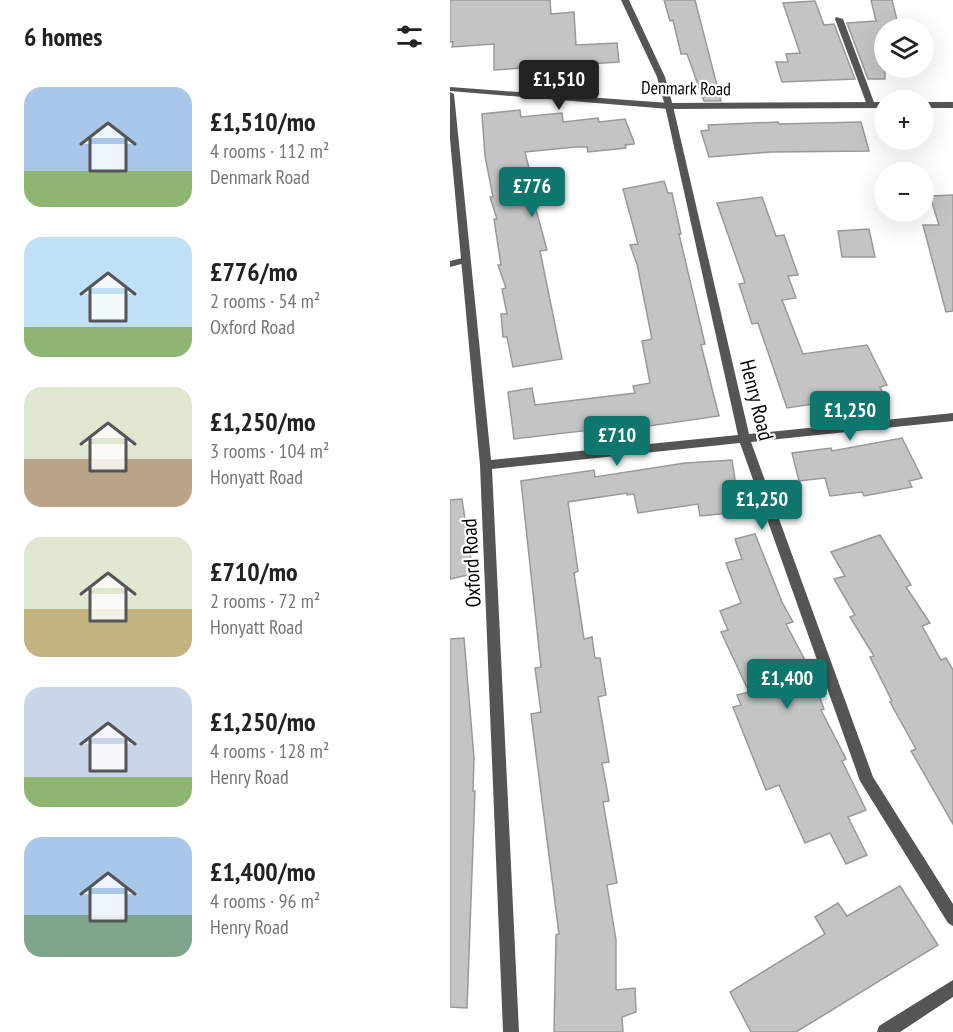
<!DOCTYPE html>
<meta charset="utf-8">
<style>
body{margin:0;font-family:"PT Sans Narrow",sans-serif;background:#f6f6f6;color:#222;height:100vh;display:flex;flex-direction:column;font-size:22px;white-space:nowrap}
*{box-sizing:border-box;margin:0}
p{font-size:20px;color:#767676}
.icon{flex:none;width:33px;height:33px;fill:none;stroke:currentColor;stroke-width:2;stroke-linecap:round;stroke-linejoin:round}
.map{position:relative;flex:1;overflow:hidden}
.panel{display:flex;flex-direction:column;background:#fff;width:450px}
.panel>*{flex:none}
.buttons{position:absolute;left:424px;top:18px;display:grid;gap:12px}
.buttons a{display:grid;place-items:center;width:60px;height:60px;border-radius:50%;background:#fff;box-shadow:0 6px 24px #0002;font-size:30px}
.price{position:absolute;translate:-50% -51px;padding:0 14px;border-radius:6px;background:#0f766e;color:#fff;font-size:20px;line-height:39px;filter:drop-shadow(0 2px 3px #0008)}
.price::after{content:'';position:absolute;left:50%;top:36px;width:18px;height:14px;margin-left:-9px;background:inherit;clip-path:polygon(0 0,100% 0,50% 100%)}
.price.current{background:#222;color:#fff}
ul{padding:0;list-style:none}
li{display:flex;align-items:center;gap:18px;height:150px;padding:0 24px}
li span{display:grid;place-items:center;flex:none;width:168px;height:120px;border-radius:18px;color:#555}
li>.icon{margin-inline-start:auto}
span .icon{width:72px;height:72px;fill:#fffc;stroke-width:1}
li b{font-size:26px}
h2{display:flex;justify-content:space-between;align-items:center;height:72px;padding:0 24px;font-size:26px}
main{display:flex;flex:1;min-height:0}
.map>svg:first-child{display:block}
.building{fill:#c4c4c4;stroke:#999;stroke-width:1.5}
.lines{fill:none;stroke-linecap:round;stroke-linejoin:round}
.service{fill:#555;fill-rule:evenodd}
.minor{fill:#555;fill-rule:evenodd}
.tertiary{fill:#555;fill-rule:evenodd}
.labels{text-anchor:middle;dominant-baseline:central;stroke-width:4.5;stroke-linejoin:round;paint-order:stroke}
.far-street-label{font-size:18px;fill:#000;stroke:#fff}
.street-label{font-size:21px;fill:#000;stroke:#fff}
</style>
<main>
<section class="panel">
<h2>6 homes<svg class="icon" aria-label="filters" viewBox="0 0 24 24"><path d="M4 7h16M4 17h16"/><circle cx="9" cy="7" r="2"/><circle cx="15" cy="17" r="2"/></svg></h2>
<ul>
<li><span style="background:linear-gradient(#a9c7e8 70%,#8fb573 0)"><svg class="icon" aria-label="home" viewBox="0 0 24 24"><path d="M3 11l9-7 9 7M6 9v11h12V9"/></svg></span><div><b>£1,510/mo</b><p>4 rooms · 112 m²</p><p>Denmark Road</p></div></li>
<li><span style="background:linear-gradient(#bfe0f5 75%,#8fb573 0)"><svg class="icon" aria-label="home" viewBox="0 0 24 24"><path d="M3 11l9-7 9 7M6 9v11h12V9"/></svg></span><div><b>£776/mo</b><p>2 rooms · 54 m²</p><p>Oxford Road</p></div></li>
<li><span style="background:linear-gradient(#dfe7d0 60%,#b9a48a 0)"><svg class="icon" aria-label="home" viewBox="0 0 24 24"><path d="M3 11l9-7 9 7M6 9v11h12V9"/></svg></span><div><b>£1,250/mo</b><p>3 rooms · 104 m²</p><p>Honyatt Road</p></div></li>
<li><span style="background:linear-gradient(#dfe7d0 60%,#c2b280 0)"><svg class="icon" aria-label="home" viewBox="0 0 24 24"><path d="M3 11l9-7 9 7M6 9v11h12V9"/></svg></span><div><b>£710/mo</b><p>2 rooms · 72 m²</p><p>Honyatt Road</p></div></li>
<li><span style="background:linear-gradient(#c9d6e8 75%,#8fb573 0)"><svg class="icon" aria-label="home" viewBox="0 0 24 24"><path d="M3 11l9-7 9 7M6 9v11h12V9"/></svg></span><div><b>£1,250/mo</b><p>4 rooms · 128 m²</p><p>Henry Road</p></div></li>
<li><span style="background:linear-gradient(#a9c7e8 65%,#7fa58c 0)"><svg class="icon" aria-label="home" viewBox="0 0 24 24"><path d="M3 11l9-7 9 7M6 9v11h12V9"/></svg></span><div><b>£1,400/mo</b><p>4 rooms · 96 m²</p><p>Henry Road</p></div></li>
</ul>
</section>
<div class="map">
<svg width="503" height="1032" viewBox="0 0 503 1032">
<rect width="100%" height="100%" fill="#fff"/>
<!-- building -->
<g class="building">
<polygon points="0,0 100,0 101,14 124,12 126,45 167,43 169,62 44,70 44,44 2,47 3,42 0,42"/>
<polygon points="214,0 245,0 271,101 254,101 237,54 231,54 223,20 220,21"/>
<polygon points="421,0 442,0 449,28 435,28 435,79 418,79 397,23 426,21"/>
<polygon points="365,1 374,25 384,24 405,79 332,82 326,62 338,62 336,54 350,53 333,3"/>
<polygon points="70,110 71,117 112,113 113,122 148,118 149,122 175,119 184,142 184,144 175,145 176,148 138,152 137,147 125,147 75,152 88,205 85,206 97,250 90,251 112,359 63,367 57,337 53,337 51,314 57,314 52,289 56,288 48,265 51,265 44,219 47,219 40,197 43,197 35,156 32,114"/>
<polygon points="328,122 329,124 411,122 419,151 321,152 259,157 251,131 259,130 258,125"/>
<polygon points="214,181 218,193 222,193 231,234 229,234 255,344 251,345 269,416 192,427 191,424 64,439 58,392 82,388 85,405 185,393 183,386 200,383 192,341 202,339 187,264 180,245 188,244 173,189"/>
<polygon points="503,195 503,311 496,312 473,225 489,225 480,196"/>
<polygon points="312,197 326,236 334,235 348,275 338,276 346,298 332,300 353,354 417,345 437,385 430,387 434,396 392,404 390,400 337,408 308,323 302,324 289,284 295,283 267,203"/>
<polygon points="419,229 425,257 392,257 388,231"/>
<polygon points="452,438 472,478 459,481 462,487 414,496 412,492 380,496 375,478 349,481 342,453 381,448 382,451"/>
<polygon points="282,460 290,512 250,516 248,504 188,513 184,494 177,495 177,493 118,502 128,571 124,573 134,639 142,637 145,658 150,658 156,695 148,697 159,762 152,763 159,801 153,802 167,883 157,885 166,940 166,990 185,988 186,1012 172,1017 173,1032 104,1032 106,935 109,934 81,714 91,712 85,668 91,667 71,481 144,470 145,477 235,463"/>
<polygon points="12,499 23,574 0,579 0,500"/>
<polygon points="305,534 332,602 343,622 336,624 358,666 374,709 371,710 396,759 392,761 416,810 398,817 417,855 396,864 380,833 355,843 329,785 316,790 283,707 291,705 287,695 299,692 271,632 278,630 270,611 291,603 276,563 292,559 285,539"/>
<polygon points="430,535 461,585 456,587 480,623 472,626 491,660 496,658 503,670 503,824 461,751 466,749 440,702 442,701 420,657 424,656 400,617 405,615 384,579 395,576 381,552"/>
<polygon points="14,638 24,758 23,791 25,791 17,1008 0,1007 0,639"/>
<polygon points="450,886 488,945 346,1032 301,1032 280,992 375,934 365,917 388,903 397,916"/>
</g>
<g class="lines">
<!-- service -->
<polygon class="service" points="16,257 20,260 19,262 0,267 0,261"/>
<!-- minor -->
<g class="minor">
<polygon points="171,0 179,0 215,77 223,106 299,434 503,413 503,421 301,442 423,777 503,904 503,926 498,923 410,781 290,443 42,469 69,1032 53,1032 30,465 0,139 0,92 4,94 41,460 288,435 215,106 207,77"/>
<polygon points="386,17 393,19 425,105 424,107 417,105 385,19"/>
<polygon points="503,980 503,997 450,1032 427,1032 429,1026"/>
</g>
<!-- tertiary -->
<g class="tertiary">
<polygon points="0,87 219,103 435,102 435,108 219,109 0,91"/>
<rect x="474" y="102" width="29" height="6"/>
</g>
</g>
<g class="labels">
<!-- far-street labels -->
<g class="far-street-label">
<text transform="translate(236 88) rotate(1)">Denmark Road</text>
</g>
<!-- street labels -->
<g class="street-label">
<text transform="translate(307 400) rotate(76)">Henry Road</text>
<text transform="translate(21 563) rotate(-93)">Oxford Road</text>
</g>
</g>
</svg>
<div class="buttons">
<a><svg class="icon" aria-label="layers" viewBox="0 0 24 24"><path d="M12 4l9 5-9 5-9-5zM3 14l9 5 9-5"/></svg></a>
<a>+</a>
<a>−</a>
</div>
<b class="price current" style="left:109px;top:111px">£1,510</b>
<b class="price" style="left:82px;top:218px">£776</b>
<b class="price" style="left:400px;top:442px">£1,250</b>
<b class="price" style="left:167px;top:467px">£710</b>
<b class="price" style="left:312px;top:531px">£1,250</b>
<b class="price" style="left:337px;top:710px">£1,400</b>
</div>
</main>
